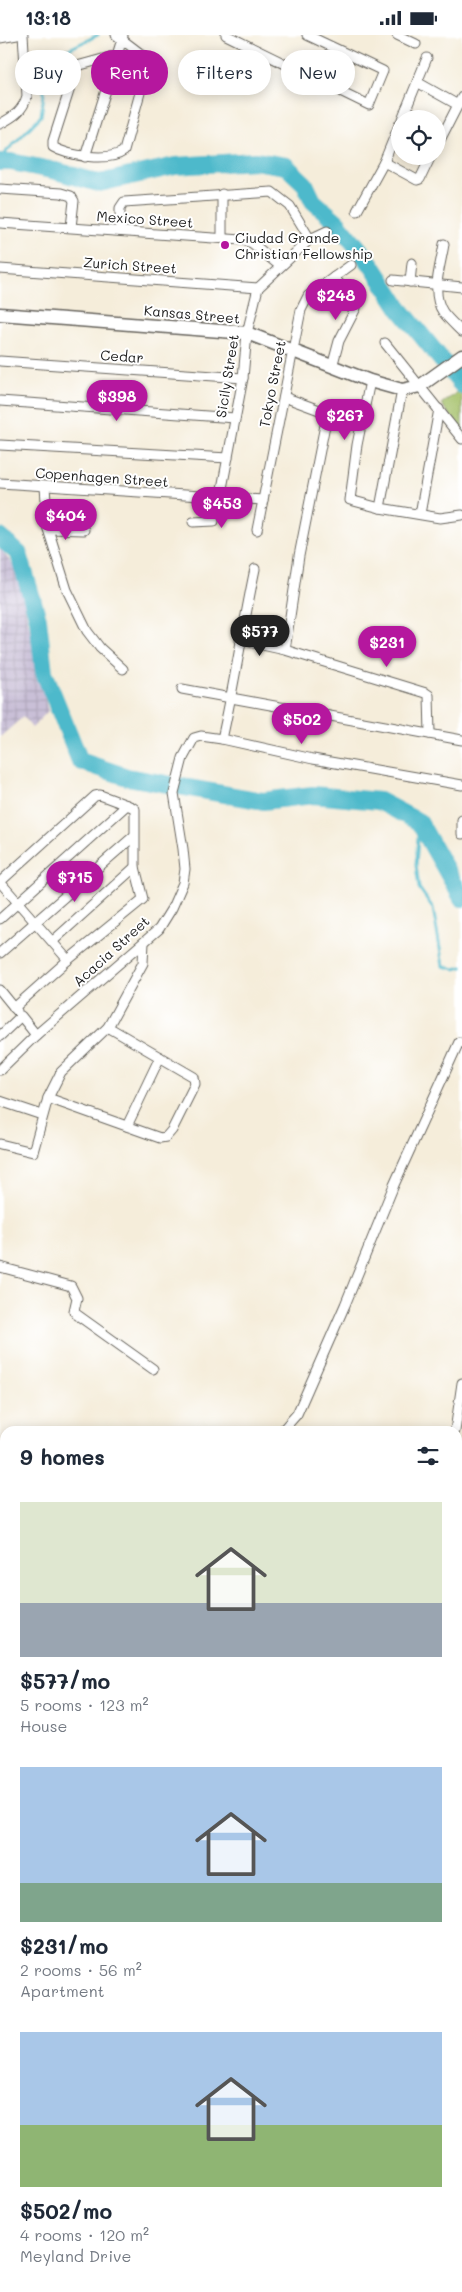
<!DOCTYPE html>
<meta charset="utf-8">
<style>
body{margin:0;font-family:Mali,sans-serif;background:#f2f2f3;color:#1f2937;height:100vh;display:flex;flex-direction:column;font-size:19px;white-space:nowrap}
*{box-sizing:border-box;margin:0}
p{font-size:16px;color:#747a83}
.icon{flex:none;width:28px;height:28px;fill:none;stroke:currentColor;stroke-width:2;stroke-linecap:round;stroke-linejoin:round}
.map{position:relative;flex:1;overflow:hidden}
.drawer{position:absolute;left:0px;top:1391px;width:462px;height:866px;display:flex;flex-direction:column;background:#fff;border-radius:15px 15px 0 0;box-shadow:0 2px 12px #0003}
.drawer>*{flex:none}
.hud{position:absolute;left:15px;top:15px;width:432px;height:45px;display:flex;gap:10px}
.controls{position:absolute;left:391px;top:75px;display:grid;gap:10px}
.controls a{display:grid;place-items:center;width:55px;height:55px;border-radius:50%;background:#fff;box-shadow:0 2px 12px #0003;font-size:25px}
.price{position:absolute;translate:-50% -42px;padding:0 11px;border-radius:18px;background:#b5179e;color:#fff;font-size:16px;line-height:32px;filter:drop-shadow(0 1px 2px #0008)}
.price::after{content:'';position:absolute;left:50%;top:30px;width:15px;height:11px;margin-left:-8px;background:inherit;clip-path:polygon(0 0,100% 0,50% 100%)}
.price.active{background:#222;color:#fff}
ul{padding:0;list-style:none}
li{display:grid;align-content:center;gap:10px;height:265px;padding:0 20px}
li span{display:grid;place-items:center;height:155px;border-radius:0px;color:#555}
li>.icon{margin-inline-start:auto}
span .icon{width:90px;height:90px;fill:#fffc;stroke-width:1}
li b{font-size:21px}
h2{display:flex;justify-content:space-between;align-items:center;height:60px;padding:0 20px;font-size:21px}
.chip{padding:0 18px;border-radius:22px;background:#fff;box-shadow:0 2px 12px #0003;font-size:18px;line-height:45px}
.chip.active{background:#b5179e;color:#fff}
.status{display:flex;justify-content:space-between;align-items:center;height:35px;padding:0 25px;background:#fff;direction:ltr}
.status svg{height:14px;fill:currentColor}
.map>svg:first-child{display:block}
.industrial{fill:url(#industrial-grid)}
.green{fill:#a3bf66;stroke:#606e41}
.lines{fill:none;stroke-linecap:round;stroke-linejoin:round}
.stream{stroke:#4eb9cb;stroke-width:3}
.river{stroke:#4eb9cb;stroke-width:18}
.street-casing{stroke:#68655e;stroke-width:11}
.secondary-casing{stroke:#68655e;stroke-width:15}
.street{stroke:#fff;stroke-width:9}
.secondary{stroke:#fff;stroke-width:12}
.poi-dot{fill:#b5179e;stroke:#fff;stroke-width:2}
.labels{text-anchor:middle;dominant-baseline:central;stroke-width:4;stroke-linejoin:round;paint-order:stroke}
.street-label{font-size:14px;fill:#1c1c1c;stroke:#fff}
.poi-label{font-size:14px;fill:#1c1c1c;stroke:#fff;text-anchor:start}
</style>
<div class="status"><b>13:18</b><svg viewBox="0 0 49 12"><path d="M0 12V9h3v3zM5 12V6h3v6zM10 12V3h3v9zM15 12V0h3v12zM26 1h20v11H26zM47 4h2v5h-2z"/></svg></div>
<div class="map">
<svg width="462" height="2257" viewBox="0 0 462 2257">
<defs>
<pattern id="industrial-grid" width="8" height="8" patternUnits="userSpaceOnUse" patternTransform="scale(1.25)"><rect width="8" height="8" fill="#c9bfd7"/><path d="M0 4h8M4 0v8" fill="none" stroke="#aca4b8"/></pattern>
</defs>
<rect width="100%" height="100%" fill="#fff"/>
<filter id="ink" filterUnits="userSpaceOnUse"><feTurbulence type="fractalNoise" baseFrequency=".02" numOctaves="2"/><feDisplacementMap in="SourceGraphic" scale="10" xChannelSelector="R" yChannelSelector="G"/><feConvolveMatrix kernelMatrix="1 2 1 2 8 2 1 2 1" color-interpolation-filters="sRGB"/></filter>
<filter id="wash" filterUnits="userSpaceOnUse"><feTurbulence type="fractalNoise" baseFrequency=".0096" numOctaves="4" result="noise"/><feDisplacementMap in="SourceGraphic" scale="20" xChannelSelector="R" yChannelSelector="G"/><feGaussianBlur stdDeviation="1.12" result="paint"/><feColorMatrix in="noise" values="0 0 0 0 0 0 0 0 0 0 0 0 0 0 0 0 0 1.4 0 .05"/><feComposite in="paint" operator="in"/></filter>
<g filter="url(#wash)">
<rect width="100%" height="100%" fill="#f5edda"/>
<!-- industrial -->
<g class="industrial">
<polygon points="0,513 17,535 48,676 32,693 23,682 0,702"/>
<polygon points="458,1755 462,1756 462,2257 231,2257 231,2253 458,2252"/>
<polygon points="0,1793 5,1797 5,2137 0,2137"/>
</g>
<!-- green -->
<polygon class="green" points="460,355 462,358 462,396 441,369"/>
<g class="lines">
<!-- stream -->
<g class="stream">
<polyline points="0,123 41,81 44,59 43,21 67,15 98,0"/>
<polyline points="419,787 416,830 419,853 433,873 443,931 455,934 462,932"/>
<polyline points="0,1778 5,1782"/>
</g>
<!-- river -->
<g class="river">
<polyline points="0,127 11,127 56,136 99,148 175,131 255,126 286,131 305,149 313,166 337,187 371,229 400,274 462,350"/>
<polyline points="0,502 19,519 38,584 44,637 80,726 127,742 263,766 313,760 379,766 419,787 462,863"/>
</g>
</g>
</g>
<g filter="url(#ink)">
<g class="lines">
<defs>
<g id="street">
<path d="M116 0 149 25 124 116C109 127 68 121 53 112V106L77 31 117 20"/>
<polyline points="226,0 369,70 383,36 307,0"/>
<polyline points="397,0 416,9"/>
<polyline points="0,3 17,0"/>
<polyline points="417,47 458,70"/>
<polyline points="406,74 422,84"/>
<polyline points="402,84 427,23"/>
<path d="M0 89C13 82 23 76 27 61L23 0"/>
<polyline points="438,109 462,62"/>
<polyline points="85,122 123,1"/>
<polyline points="384,127 400,88"/>
<polyline points="0,154 61,158 71,161 74,166 71,192"/>
<polyline points="357,176 384,127 417,145 420,144 431,121"/>
<polyline points="0,188 242,205 252,208 280,231"/>
<polyline points="120,196 120,173 124,167 272,157 290,171 310,204"/>
<polyline points="222,203 222,159"/>
<path d="M444 209C441 230 430 258 443 277 448 284 456 291 462 297"/>
<polyline points="0,234 258,253"/>
<polyline points="393,245 462,252"/>
<polyline points="410,247 412,228"/>
<polyline points="385,308 462,404"/>
<polyline points="0,326 243,343"/>
<polyline points="332,332 339,306 356,273 355,269 334,242"/>
<polyline points="370,346 357,410 350,465 380,473 440,483 462,480"/>
<polyline points="284,362 322,376 327,380 299,521 285,615"/>
<polyline points="0,366 235,383"/>
<polyline points="0,410 228,423"/>
<polyline points="0,448 263,465"/>
<polyline points="45,452 48,494 67,555 87,596 100,613 123,634"/>
<polyline points="220,464 243,343 247,298 258,253 310,204 327,196"/>
<polyline points="380,473 402,355"/>
<polyline points="420,479 439,374"/>
<polyline points="193,487 214,486 216,463"/>
<polyline points="48,494 84,495"/>
<polyline points="257,495 301,275 308,261 351,230"/>
<polyline points="240,605 285,615 426,658 429,660 430,699"/>
<polyline points="182,654 462,705"/>
<path d="M222 704C235 647 243 590 255 534"/>
<polyline points="462,785 462,799"/>
<polyline points="0,847 95,761 100,760 132,772 135,774 135,832 143,864 68,925"/>
<polyline points="0,847 68,925 14,973"/>
<polyline points="0,884 127,770"/>
<polyline points="53,906 135,832"/>
<polyline points="0,918 134,801"/>
<polyline points="0,955 17,976"/>
<polyline points="0,1001 21,981 36,1000"/>
<polyline points="0,1035 36,1000 159,894 172,873 183,848 185,834 183,814 174,758 183,723 194,703 201,701 222,704 313,724 462,750"/>
<polyline points="48,1063 160,1103 166,1102 172,1095 195,1049 194,1042 108,992"/>
<polyline points="0,1066 42,1080"/>
<polyline points="127,1091 160,1022"/>
<polyline points="0,1109 33,1117 48,1063 61,1037 108,992 143,928 144,907"/>
<polyline points="0,1232 71,1251 77,1263 74,1276 76,1279 153,1334"/>
<polyline points="282,1396 297,1379 345,1270 394,1150 459,1007"/>
<polyline points="455,1396 462,1348"/>
<polyline points="458,1413 462,1415"/>
<polyline points="458,1437 462,1438"/>
<polyline points="458,1460 462,1461"/>
<polyline points="458,1484 462,1486"/>
<polyline points="0,1496 5,1497"/>
<polyline points="458,1507 462,1508"/>
<polyline points="458,1536 462,1536"/>
<polyline points="458,1768 462,1768"/>
<polyline points="0,2229 5,2230"/>
<polyline points="412,2257 413,2252"/>
</g>
<g id="secondary">
<polyline points="0,279 247,298 370,346 402,355 420,351 462,321"/>
<polyline points="0,1591 5,1589"/>
<polyline points="458,1641 462,1641"/>
</g>
</defs>
<!-- street casing -->
<use href="#street" class="street-casing"/>
<!-- secondary casing -->
<use href="#secondary" class="secondary-casing"/>
<!-- street -->
<use href="#street" class="street"/>
<!-- secondary -->
<use href="#secondary" class="secondary"/>
</g>
</g>
<!-- markers -->
<circle class="poi-dot" cx="225" cy="210" r="5"/>
<g class="labels">
<!-- street labels -->
<g class="street-label">
<text transform="translate(145 184) rotate(4)">Mexico Street</text>
<text transform="translate(130 230) rotate(4)">Zurich Street</text>
<text transform="translate(192 279) rotate(5)">Kansas Street</text>
<text transform="translate(122 321) rotate(4)">Cedar</text>
<text transform="translate(227 341) rotate(-81)">Sicily Street</text>
<text transform="translate(272 349) rotate(-79)">Tokyo Street</text>
<text transform="translate(102 442) rotate(4)">Copenhagen Street</text>
<text transform="translate(111 916) rotate(-42)">Acacia Street</text>
</g>
<!-- poi labels -->
<g class="poi-label">
<text x="235" y="202">Ciudad Grande<tspan x="235" dy="16">Christian Fellowship</tspan></text>
</g>
</g>
</svg>
<div class="controls">
<a><svg class="icon" aria-label="locate" viewBox="0 0 24 24"><circle cx="12" cy="12" r="6"/><path d="M12 2v4M12 18v4M2 12h4M18 12h4"/></svg></a>
</div>
<b class="price" style="left:336px;top:286px">$248</b>
<b class="price" style="left:117px;top:387px">$398</b>
<b class="price" style="left:345px;top:406px">$267</b>
<b class="price" style="left:222px;top:494px">$453</b>
<b class="price" style="left:66px;top:506px">$404</b>
<b class="price active" style="left:260px;top:622px">$577</b>
<b class="price" style="left:387px;top:633px">$231</b>
<b class="price" style="left:302px;top:710px">$502</b>
<b class="price" style="left:75px;top:868px">$715</b>
<div class="hud">
<a class="chip">Buy</a>
<a class="chip active">Rent</a>
<a class="chip">Filters</a>
<a class="chip">New</a>
</div>
<section class="drawer">
<h2>9 homes<svg class="icon" aria-label="filters" viewBox="0 0 24 24"><path d="M4 7h16M4 17h16"/><circle cx="9" cy="7" r="2"/><circle cx="15" cy="17" r="2"/></svg></h2>
<ul>
<li><span style="background:linear-gradient(#dfe7d0 65%,#9aa5b1 0)"><svg class="icon" aria-label="home" viewBox="0 0 24 24"><path d="M3 11l9-7 9 7M6 9v11h12V9"/></svg></span><div><b>$577/mo</b><p>5 rooms · 123 m²</p><p>House</p></div></li>
<li><span style="background:linear-gradient(#a9c7e8 75%,#7fa58c 0)"><svg class="icon" aria-label="home" viewBox="0 0 24 24"><path d="M3 11l9-7 9 7M6 9v11h12V9"/></svg></span><div><b>$231/mo</b><p>2 rooms · 56 m²</p><p>Apartment</p></div></li>
<li><span style="background:linear-gradient(#a9c7e8 60%,#8fb573 0)"><svg class="icon" aria-label="home" viewBox="0 0 24 24"><path d="M3 11l9-7 9 7M6 9v11h12V9"/></svg></span><div><b>$502/mo</b><p>4 rooms · 120 m²</p><p>Meyland Drive</p></div></li>
</ul>
</section>
</div>
